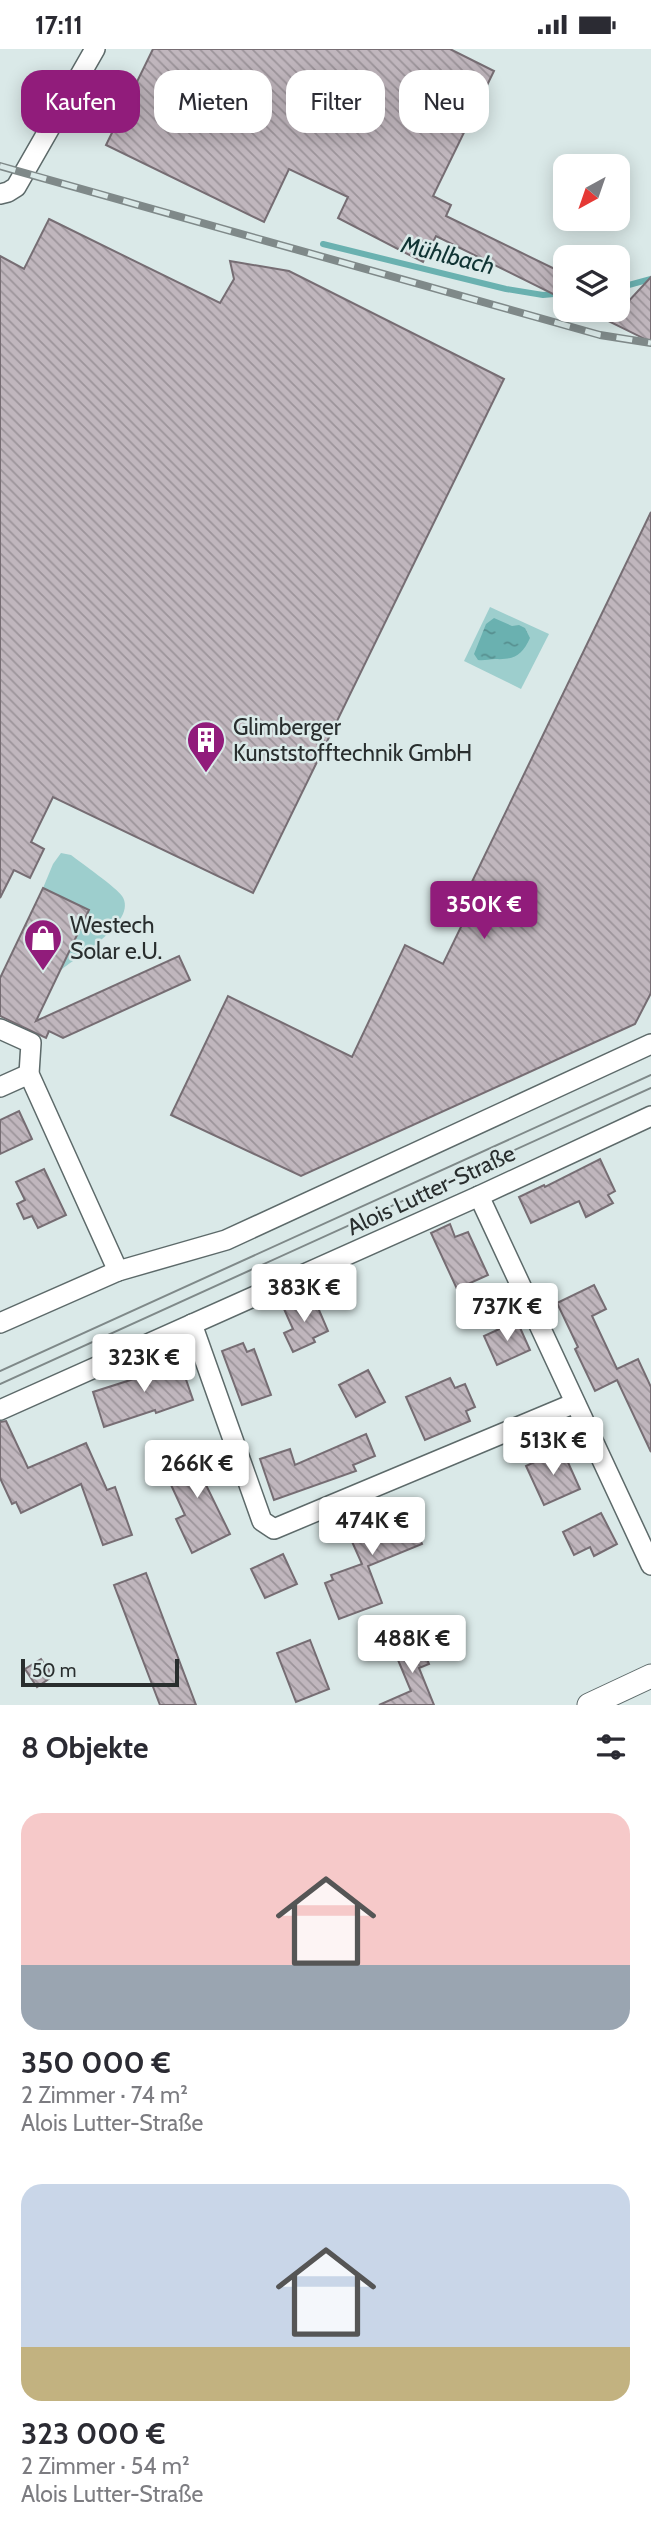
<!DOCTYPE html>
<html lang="de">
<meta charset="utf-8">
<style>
body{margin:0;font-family:Cabin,sans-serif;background:#f7f7f7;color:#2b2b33;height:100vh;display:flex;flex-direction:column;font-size:26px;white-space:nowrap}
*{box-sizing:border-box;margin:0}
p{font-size:23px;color:#7c7c81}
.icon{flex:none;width:38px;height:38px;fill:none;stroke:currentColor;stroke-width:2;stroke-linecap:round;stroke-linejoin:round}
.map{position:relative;height:1656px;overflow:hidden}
.sheet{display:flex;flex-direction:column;background:#fff;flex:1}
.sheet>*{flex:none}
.hud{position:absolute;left:21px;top:21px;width:609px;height:63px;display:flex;gap:14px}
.needle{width:46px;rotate:220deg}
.fabs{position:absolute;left:553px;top:105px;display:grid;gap:14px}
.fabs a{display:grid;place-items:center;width:77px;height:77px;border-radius:14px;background:#fff;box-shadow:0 4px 18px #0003;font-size:35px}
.scale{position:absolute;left:21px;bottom:18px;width:158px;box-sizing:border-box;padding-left:7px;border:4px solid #292e2e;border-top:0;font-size:19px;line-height:24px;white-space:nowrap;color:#292e2e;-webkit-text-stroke:5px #dae9e8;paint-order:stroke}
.price{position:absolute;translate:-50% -60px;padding:0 16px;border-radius:7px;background:#fff;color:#222;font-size:23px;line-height:46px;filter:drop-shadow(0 2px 4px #0008)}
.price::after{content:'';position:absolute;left:50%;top:42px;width:21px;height:16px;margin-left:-10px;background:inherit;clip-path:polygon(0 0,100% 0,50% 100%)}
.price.selected{background:#911c7b;color:#fff}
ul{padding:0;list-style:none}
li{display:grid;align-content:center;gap:14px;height:371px;padding:0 21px}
li span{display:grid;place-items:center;height:217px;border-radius:21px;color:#555}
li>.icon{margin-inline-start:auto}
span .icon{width:126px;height:126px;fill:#fffc;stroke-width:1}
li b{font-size:30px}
h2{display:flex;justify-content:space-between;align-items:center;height:84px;padding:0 21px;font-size:30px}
.tag{padding:0 24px;border-radius:21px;background:#fff;box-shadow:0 4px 18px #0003;font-size:24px;line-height:63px}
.tag.selected{background:#911c7b;color:#fff}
.status{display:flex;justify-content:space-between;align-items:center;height:49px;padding:0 35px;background:#fff;direction:ltr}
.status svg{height:19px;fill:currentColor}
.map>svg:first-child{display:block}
.green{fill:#9dcecd}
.water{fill:url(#water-ripples)}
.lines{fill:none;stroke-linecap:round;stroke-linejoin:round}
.stream{stroke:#6ab1b0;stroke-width:6}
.building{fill:url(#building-back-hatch);stroke:#766d73;stroke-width:2}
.minor-casing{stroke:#5d6a6a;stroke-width:22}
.tertiary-casing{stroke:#5d6a6a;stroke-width:25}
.minor{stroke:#fff;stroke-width:19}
.tertiary{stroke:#fff;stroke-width:23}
.tram{stroke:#7f8989;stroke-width:2}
.rail-casing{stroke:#7f8989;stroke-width:8}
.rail{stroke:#dae9e8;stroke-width:5;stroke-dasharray:16;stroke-linecap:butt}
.labels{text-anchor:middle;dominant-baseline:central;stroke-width:5;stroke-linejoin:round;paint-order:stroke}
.poi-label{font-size:23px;fill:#292e2e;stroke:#dae9e8;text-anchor:start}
.street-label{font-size:23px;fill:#292e2e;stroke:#dae9e8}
.water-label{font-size:24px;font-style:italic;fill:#103434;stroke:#dae9e8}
</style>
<div class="status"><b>17:11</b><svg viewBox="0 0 49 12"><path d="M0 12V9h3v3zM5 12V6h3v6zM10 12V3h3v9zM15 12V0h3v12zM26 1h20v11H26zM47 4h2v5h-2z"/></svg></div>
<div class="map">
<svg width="651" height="1656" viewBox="0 0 651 1656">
<defs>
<pattern id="water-ripples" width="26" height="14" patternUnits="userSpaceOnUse" patternTransform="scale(1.75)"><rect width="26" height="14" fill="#6ab1b0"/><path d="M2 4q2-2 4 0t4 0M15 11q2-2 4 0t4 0" fill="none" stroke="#579090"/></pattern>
<pattern id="building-back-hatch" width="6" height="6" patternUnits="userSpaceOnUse" patternTransform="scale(1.75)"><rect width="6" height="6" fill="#c0b6bd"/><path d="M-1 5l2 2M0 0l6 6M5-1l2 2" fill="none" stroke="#9c949a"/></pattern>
</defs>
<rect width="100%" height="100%" fill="#dae9e8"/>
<!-- green -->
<g class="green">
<polygon points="490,558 549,585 521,640 464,612"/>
<path d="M61 804 71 806C80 813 117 839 122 847 139 872 77 908 61 921L89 861 43 839 53 815Z"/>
</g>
<!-- water -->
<path class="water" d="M494 569 512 577 519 576 525 579 530 589C522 607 513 611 495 610 489 610 484 612 478 611L474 605 486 575Z"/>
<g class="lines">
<!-- stream -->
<g class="stream">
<polyline points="323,195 506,240 543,246 565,244"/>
<polyline points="618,239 651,230"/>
</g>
</g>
<!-- building -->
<g class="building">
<polygon points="153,0 450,0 494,22 433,147 451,156 446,167 565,225 565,251 436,187 423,213 338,169 348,148 289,120 264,173 106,96"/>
<polygon points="49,170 220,254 234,230 230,212 289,222 504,330 253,844 53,748 31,793 44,800 30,829 14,821 0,849 0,207 24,220"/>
<polygon points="651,228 651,293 586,261 618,261 618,251 626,255"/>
<polygon points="651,463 651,944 635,975 301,1127 171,1066 228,947 352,1008 405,896 443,915 476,847 467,843"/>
<polygon points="43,839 89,861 36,972 179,907 190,931 63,989 49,982 46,989 0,967 0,929"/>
<polygon points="19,1062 32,1090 0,1105 0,1071"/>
<polygon points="600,1110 615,1142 608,1146 613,1154 586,1168 579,1152 531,1174 519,1148 544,1136 545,1138"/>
<polygon points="44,1120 66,1166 38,1179 32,1167 24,1170 17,1155 25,1151 16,1133"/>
<polygon points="450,1175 455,1188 468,1183 488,1226 457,1240 431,1184"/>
<polygon points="594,1236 606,1260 592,1267 617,1320 638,1310 651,1338 651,1403 617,1331 595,1342 575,1300 578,1298 557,1254"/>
<polygon points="313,1247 328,1282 313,1289 315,1293 293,1303 284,1284 293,1280 284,1260"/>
<polygon points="517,1272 530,1301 497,1316 484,1287"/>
<polygon points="243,1294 247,1303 254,1300 271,1346 242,1356 222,1302"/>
<polygon points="179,1310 193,1351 156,1364 155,1361 104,1378 93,1343 143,1327 142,1323"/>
<polygon points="368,1321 385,1353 356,1368 339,1336"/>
<polygon points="450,1329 455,1339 465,1335 475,1358 466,1362 470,1372 425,1391 406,1348"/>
<polygon points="6,1372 28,1419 86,1394 107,1441 115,1438 132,1486 103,1496 81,1435 21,1464 16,1453 12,1455 0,1429 0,1373"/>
<polygon points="366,1385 375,1407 353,1416 356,1422 274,1451 260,1410 290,1400 295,1416"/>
<polygon points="206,1399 220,1429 206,1436 230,1485 192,1504 176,1470 185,1466 165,1423 171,1420 169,1416"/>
<polygon points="562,1400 580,1440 544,1456 526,1417"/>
<polygon points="404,1451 422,1495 368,1517 382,1554 339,1570 325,1534 333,1531 331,1526 362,1515 345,1477"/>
<polygon points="601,1464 617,1495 594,1507 590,1498 574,1506 563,1483"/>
<polygon points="283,1505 297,1535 265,1549 251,1520"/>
<polygon points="146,1524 196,1656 160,1656 114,1536"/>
<polygon points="418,1588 429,1615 419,1619 434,1656 379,1656 411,1642 393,1599"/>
<polygon points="310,1591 329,1640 296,1653 277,1604"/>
<polygon points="41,1610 53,1627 37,1638 25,1620"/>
</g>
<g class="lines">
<defs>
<g id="minor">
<polyline points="0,145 8,143 16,138 95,0"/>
<polyline points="0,980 31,994 29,1025 118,1222"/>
<polyline points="0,1038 29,1025"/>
<polyline points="479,1147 651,1516"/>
<polyline points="0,1274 118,1222 226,1191 651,995"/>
<polyline points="192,1275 262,1472 274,1480 575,1354"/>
<polyline points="0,1361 479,1147 651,1067"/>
</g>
<polyline id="tertiary" points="589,1656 651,1627"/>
</defs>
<!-- minor casing -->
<use href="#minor" class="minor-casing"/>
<!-- tertiary casing -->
<use href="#tertiary" class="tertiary-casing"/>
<!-- minor -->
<use href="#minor" class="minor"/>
<!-- tertiary -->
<use href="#tertiary" class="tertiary"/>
<!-- tram -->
<g class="tram">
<polyline points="0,1322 651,1026"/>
<polyline points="0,1335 651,1039"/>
</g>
<defs>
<polyline id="rail" points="0,117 600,286 651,294"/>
</defs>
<!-- rail casing -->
<use href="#rail" class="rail-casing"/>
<!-- rail -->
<use href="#rail" class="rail"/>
</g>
<!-- icons -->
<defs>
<symbol id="building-pin" viewBox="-11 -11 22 30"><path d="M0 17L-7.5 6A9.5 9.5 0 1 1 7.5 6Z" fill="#911c7b" stroke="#dae9e8"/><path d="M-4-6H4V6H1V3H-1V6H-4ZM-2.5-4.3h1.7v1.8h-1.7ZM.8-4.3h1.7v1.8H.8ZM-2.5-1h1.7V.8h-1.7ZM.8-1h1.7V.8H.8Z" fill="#fff"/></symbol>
<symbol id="shop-pin" viewBox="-11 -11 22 30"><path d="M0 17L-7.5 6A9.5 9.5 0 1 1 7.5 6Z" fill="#911c7b" stroke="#dae9e8"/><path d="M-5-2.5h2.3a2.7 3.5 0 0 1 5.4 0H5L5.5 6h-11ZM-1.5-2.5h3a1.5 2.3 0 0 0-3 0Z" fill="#fff"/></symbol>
</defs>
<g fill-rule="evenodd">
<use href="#building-pin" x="184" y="669" width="44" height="60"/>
<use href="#shop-pin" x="21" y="867" width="44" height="60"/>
</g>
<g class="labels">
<!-- poi labels -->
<g class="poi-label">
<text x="233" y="678">Glimberger<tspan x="233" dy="26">Kunststofftechnik GmbH</tspan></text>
<text x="70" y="876">Westech<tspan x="70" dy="26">Solar e.U.</tspan></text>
</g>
<!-- street labels -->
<g class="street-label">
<text transform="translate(431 1141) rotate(-25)">Alois Lutter-Straße</text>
</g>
<!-- water labels -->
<g class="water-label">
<text transform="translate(448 206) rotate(14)">Mühlbach</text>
</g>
</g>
</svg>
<div class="fabs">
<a><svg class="needle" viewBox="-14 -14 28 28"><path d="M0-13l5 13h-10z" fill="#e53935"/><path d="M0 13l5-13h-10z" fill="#7c7c81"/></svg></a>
<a><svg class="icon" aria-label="layers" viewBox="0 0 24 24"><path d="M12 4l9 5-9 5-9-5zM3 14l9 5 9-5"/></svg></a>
</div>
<div class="scale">50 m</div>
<b class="price selected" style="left:484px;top:892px">350K €</b>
<b class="price" style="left:304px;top:1275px">383K €</b>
<b class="price" style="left:507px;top:1294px">737K €</b>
<b class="price" style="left:144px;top:1345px">323K €</b>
<b class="price" style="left:553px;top:1428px">513K €</b>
<b class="price" style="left:197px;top:1451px">266K €</b>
<b class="price" style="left:372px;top:1508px">474K €</b>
<b class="price" style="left:412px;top:1626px">488K €</b>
<div class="hud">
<a class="tag selected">Kaufen</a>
<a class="tag">Mieten</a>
<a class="tag">Filter</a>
<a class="tag">Neu</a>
</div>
</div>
<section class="sheet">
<h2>8 Objekte<svg class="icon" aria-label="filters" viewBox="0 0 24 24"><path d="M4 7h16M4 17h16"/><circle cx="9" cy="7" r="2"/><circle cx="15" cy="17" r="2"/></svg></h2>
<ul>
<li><span style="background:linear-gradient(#f6c9c9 70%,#9aa5b1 0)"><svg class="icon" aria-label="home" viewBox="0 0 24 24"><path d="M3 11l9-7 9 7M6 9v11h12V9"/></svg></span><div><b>350 000 €</b><p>2 Zimmer · 74 m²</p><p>Alois Lutter-Straße</p></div></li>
<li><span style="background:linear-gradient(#c9d6e8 75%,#c2b280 0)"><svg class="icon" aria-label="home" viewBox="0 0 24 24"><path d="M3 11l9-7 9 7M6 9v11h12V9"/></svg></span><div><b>323 000 €</b><p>2 Zimmer · 54 m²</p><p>Alois Lutter-Straße</p></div></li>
</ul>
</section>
